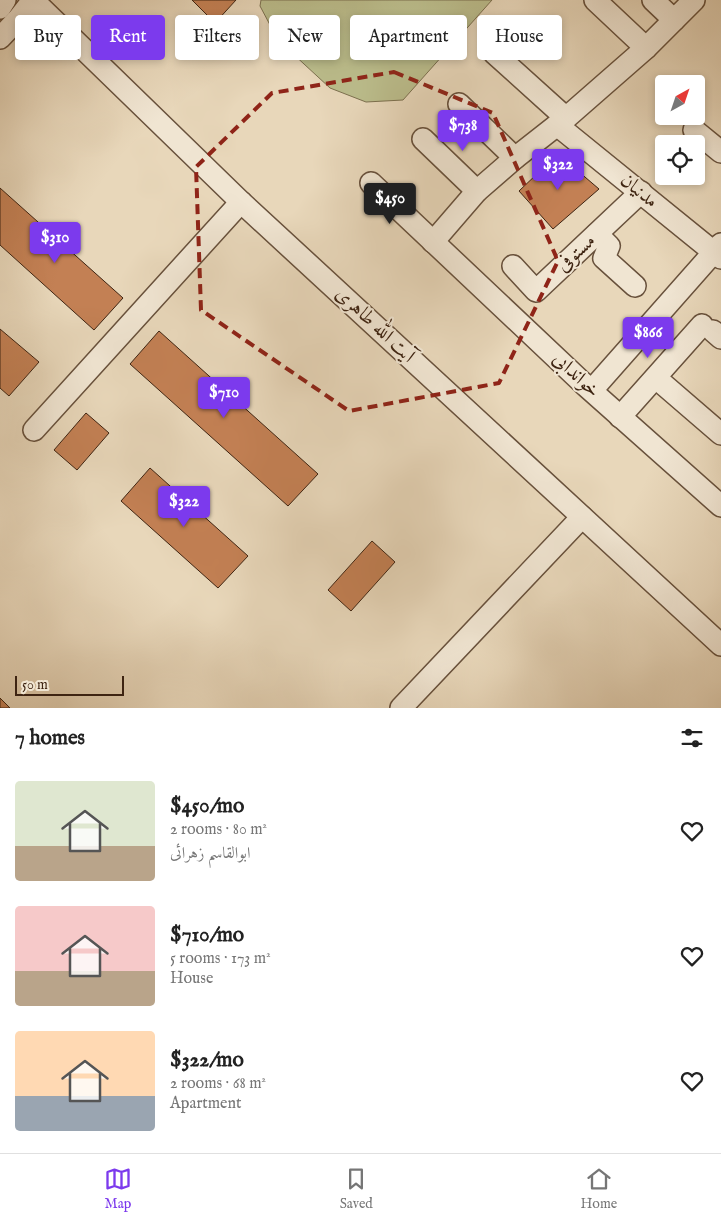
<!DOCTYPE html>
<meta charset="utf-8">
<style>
body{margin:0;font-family:"IM FELL English",Amiri,serif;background:#f2f2f2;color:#222;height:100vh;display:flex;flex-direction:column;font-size:19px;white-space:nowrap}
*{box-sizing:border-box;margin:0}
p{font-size:16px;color:#767676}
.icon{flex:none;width:28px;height:28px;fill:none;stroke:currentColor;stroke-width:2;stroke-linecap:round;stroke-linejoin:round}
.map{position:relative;height:708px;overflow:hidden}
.sheet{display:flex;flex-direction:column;background:#fff;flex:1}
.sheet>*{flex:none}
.top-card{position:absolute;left:15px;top:15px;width:691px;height:45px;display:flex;gap:10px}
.needle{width:32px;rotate:40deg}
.controls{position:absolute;left:655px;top:75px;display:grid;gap:10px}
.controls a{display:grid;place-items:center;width:50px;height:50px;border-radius:5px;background:#fff;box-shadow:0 2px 8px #0003;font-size:25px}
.scale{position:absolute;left:15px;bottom:12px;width:109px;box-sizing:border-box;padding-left:5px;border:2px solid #3e2412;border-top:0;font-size:14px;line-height:18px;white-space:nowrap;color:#3e2412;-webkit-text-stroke:4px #f0e5d2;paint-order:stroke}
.price{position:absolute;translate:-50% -42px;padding:0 11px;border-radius:5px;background:#7c3aed;color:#fff;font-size:16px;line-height:32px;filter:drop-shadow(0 1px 2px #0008)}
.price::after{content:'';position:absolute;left:50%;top:30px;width:15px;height:11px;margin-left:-8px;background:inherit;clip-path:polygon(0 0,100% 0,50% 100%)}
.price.current{background:#222;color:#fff}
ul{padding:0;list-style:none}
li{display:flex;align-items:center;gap:15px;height:125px;padding:0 15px}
li span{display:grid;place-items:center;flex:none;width:140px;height:100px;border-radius:5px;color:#555}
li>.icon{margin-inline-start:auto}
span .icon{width:60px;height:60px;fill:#fffc;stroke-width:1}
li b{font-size:21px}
h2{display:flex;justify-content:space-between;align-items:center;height:60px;padding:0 15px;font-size:21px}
.pill{padding:0 18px;border-radius:5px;background:#fff;box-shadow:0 2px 8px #0003;font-size:18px;line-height:45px}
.pill.current{background:#7c3aed;color:#fff}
.tab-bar{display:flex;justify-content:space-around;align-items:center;height:70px;border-top:1px solid #e0e0e0;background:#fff;font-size:14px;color:#767676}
.tab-bar a{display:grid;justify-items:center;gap:2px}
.tab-bar .current{color:#7c3aed}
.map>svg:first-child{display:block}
.green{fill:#bbbd8c;stroke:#7c704f}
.building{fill:#c38054;stroke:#3e2412}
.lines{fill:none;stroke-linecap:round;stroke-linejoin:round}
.minor-casing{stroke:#68513c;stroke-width:24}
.minor{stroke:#f0e5d2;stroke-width:21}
.marked{fill:none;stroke:#8f2418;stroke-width:4;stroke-dasharray:10 6;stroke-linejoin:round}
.labels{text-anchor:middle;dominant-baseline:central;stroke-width:4;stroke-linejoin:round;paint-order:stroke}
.street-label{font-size:20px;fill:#3e2412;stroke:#f0e5d2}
</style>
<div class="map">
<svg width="721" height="708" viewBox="0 0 721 708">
<rect width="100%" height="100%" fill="#e8d7ba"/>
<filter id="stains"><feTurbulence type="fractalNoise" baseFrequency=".004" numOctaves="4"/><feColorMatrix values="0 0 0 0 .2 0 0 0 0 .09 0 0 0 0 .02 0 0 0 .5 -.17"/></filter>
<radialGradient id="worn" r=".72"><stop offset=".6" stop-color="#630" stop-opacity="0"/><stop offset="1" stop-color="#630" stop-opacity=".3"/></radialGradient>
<!-- green -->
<polygon class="green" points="261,0 492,0 403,100 366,102 330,88 278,40 260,6"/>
<!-- building -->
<g class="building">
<polygon points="192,0 236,0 215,23"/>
<polygon points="558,154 599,189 553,229 519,191"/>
<polygon points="0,188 123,298 94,330 0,245"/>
<polygon points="0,329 39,362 9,396 0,388"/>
<polygon points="159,331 318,474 288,506 130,364"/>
<polygon points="86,413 109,433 77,470 54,450"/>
<polygon points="150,468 248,556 218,588 121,501"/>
<polygon points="372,541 395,562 351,611 328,590"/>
<polygon points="0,698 10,708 0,708"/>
</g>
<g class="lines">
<defs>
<g id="minor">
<polyline points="33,0 241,202 721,645"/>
<polyline points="595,0 646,48"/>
<polyline points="653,0 674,20"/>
<polyline points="0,8 5,0"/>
<polyline points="0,38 19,18 33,0"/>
<polyline points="494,53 566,118"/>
<polyline points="459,104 515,158"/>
<polyline points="557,125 721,258"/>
<polyline points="694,130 721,152"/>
<polyline points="423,139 477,191"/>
<polyline points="371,183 586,386 721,506"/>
<polyline points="597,234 609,246 604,258 635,286"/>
<polyline points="433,242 477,191 515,158 566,118 646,48 694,0"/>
<polyline points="513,266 536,291 641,192"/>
<polyline points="713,331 721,338"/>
<polyline points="656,378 721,434"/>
<polyline points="592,390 721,244"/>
<polyline points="620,417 702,325"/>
<polyline points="34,430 241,202"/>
<polyline points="401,708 582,517"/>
</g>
</defs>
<!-- minor casing -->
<use href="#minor" class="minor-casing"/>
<!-- minor -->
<use href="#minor" class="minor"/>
</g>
<!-- marked area -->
<path class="marked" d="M394 72 493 113 558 261 499 383 349 411 201 310 196 167 272 93Z"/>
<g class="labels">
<!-- street labels -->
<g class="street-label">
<text transform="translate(639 191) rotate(39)">مدنیان</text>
<text transform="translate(576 253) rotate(-43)">مستوفی</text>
<text transform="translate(375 325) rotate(43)">آیت الله طاهری</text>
<text transform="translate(576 375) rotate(43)">خواندابی</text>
</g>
</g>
<rect width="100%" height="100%" filter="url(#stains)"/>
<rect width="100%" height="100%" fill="url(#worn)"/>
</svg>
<div class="controls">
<a><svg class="needle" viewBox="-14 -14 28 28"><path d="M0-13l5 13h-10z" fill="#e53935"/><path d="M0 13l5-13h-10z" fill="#767676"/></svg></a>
<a><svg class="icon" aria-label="locate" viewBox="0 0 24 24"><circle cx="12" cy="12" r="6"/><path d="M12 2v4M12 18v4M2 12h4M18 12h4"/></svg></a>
</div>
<div class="scale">50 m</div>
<b class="price" style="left:463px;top:152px">$738</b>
<b class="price" style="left:558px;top:191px">$322</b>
<b class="price current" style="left:390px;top:225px">$450</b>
<b class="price" style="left:55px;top:264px">$310</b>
<b class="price" style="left:648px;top:359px">$866</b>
<b class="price" style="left:224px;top:419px">$710</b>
<b class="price" style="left:184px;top:528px">$322</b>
<div class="top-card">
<a class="pill">Buy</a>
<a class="pill current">Rent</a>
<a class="pill">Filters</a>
<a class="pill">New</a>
<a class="pill">Apartment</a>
<a class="pill">House</a>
</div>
</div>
<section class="sheet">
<h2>7 homes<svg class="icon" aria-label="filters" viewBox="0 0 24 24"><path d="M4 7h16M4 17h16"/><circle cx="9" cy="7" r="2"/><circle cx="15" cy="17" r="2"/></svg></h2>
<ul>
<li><span style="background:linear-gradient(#dfe7d0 65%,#b9a48a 0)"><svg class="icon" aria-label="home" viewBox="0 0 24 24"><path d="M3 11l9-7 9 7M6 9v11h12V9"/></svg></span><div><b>$450/mo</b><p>2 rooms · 80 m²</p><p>ابوالقاسم زهرائی</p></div><svg class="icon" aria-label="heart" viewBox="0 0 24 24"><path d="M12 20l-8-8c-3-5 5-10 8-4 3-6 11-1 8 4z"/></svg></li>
<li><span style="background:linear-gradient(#f6c9c9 65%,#b9a48a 0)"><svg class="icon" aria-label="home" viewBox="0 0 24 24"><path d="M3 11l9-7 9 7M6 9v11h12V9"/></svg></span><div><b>$710/mo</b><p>5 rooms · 173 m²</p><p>House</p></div><svg class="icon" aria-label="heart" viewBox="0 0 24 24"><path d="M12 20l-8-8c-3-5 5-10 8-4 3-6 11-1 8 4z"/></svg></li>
<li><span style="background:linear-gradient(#ffd9b3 65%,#9aa5b1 0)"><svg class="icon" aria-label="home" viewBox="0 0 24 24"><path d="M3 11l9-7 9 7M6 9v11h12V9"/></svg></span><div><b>$322/mo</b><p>2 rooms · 68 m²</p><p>Apartment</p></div><svg class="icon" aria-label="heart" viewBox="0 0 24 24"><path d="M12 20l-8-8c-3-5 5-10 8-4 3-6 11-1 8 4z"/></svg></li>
</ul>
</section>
<nav class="tab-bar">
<a class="current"><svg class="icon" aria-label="map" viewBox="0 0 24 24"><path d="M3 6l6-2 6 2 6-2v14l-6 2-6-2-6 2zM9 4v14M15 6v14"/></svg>Map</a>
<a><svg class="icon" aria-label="saved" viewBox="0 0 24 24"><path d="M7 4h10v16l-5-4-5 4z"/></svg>Saved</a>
<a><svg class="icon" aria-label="home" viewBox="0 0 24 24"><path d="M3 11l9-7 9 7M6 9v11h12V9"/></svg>Home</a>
</nav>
